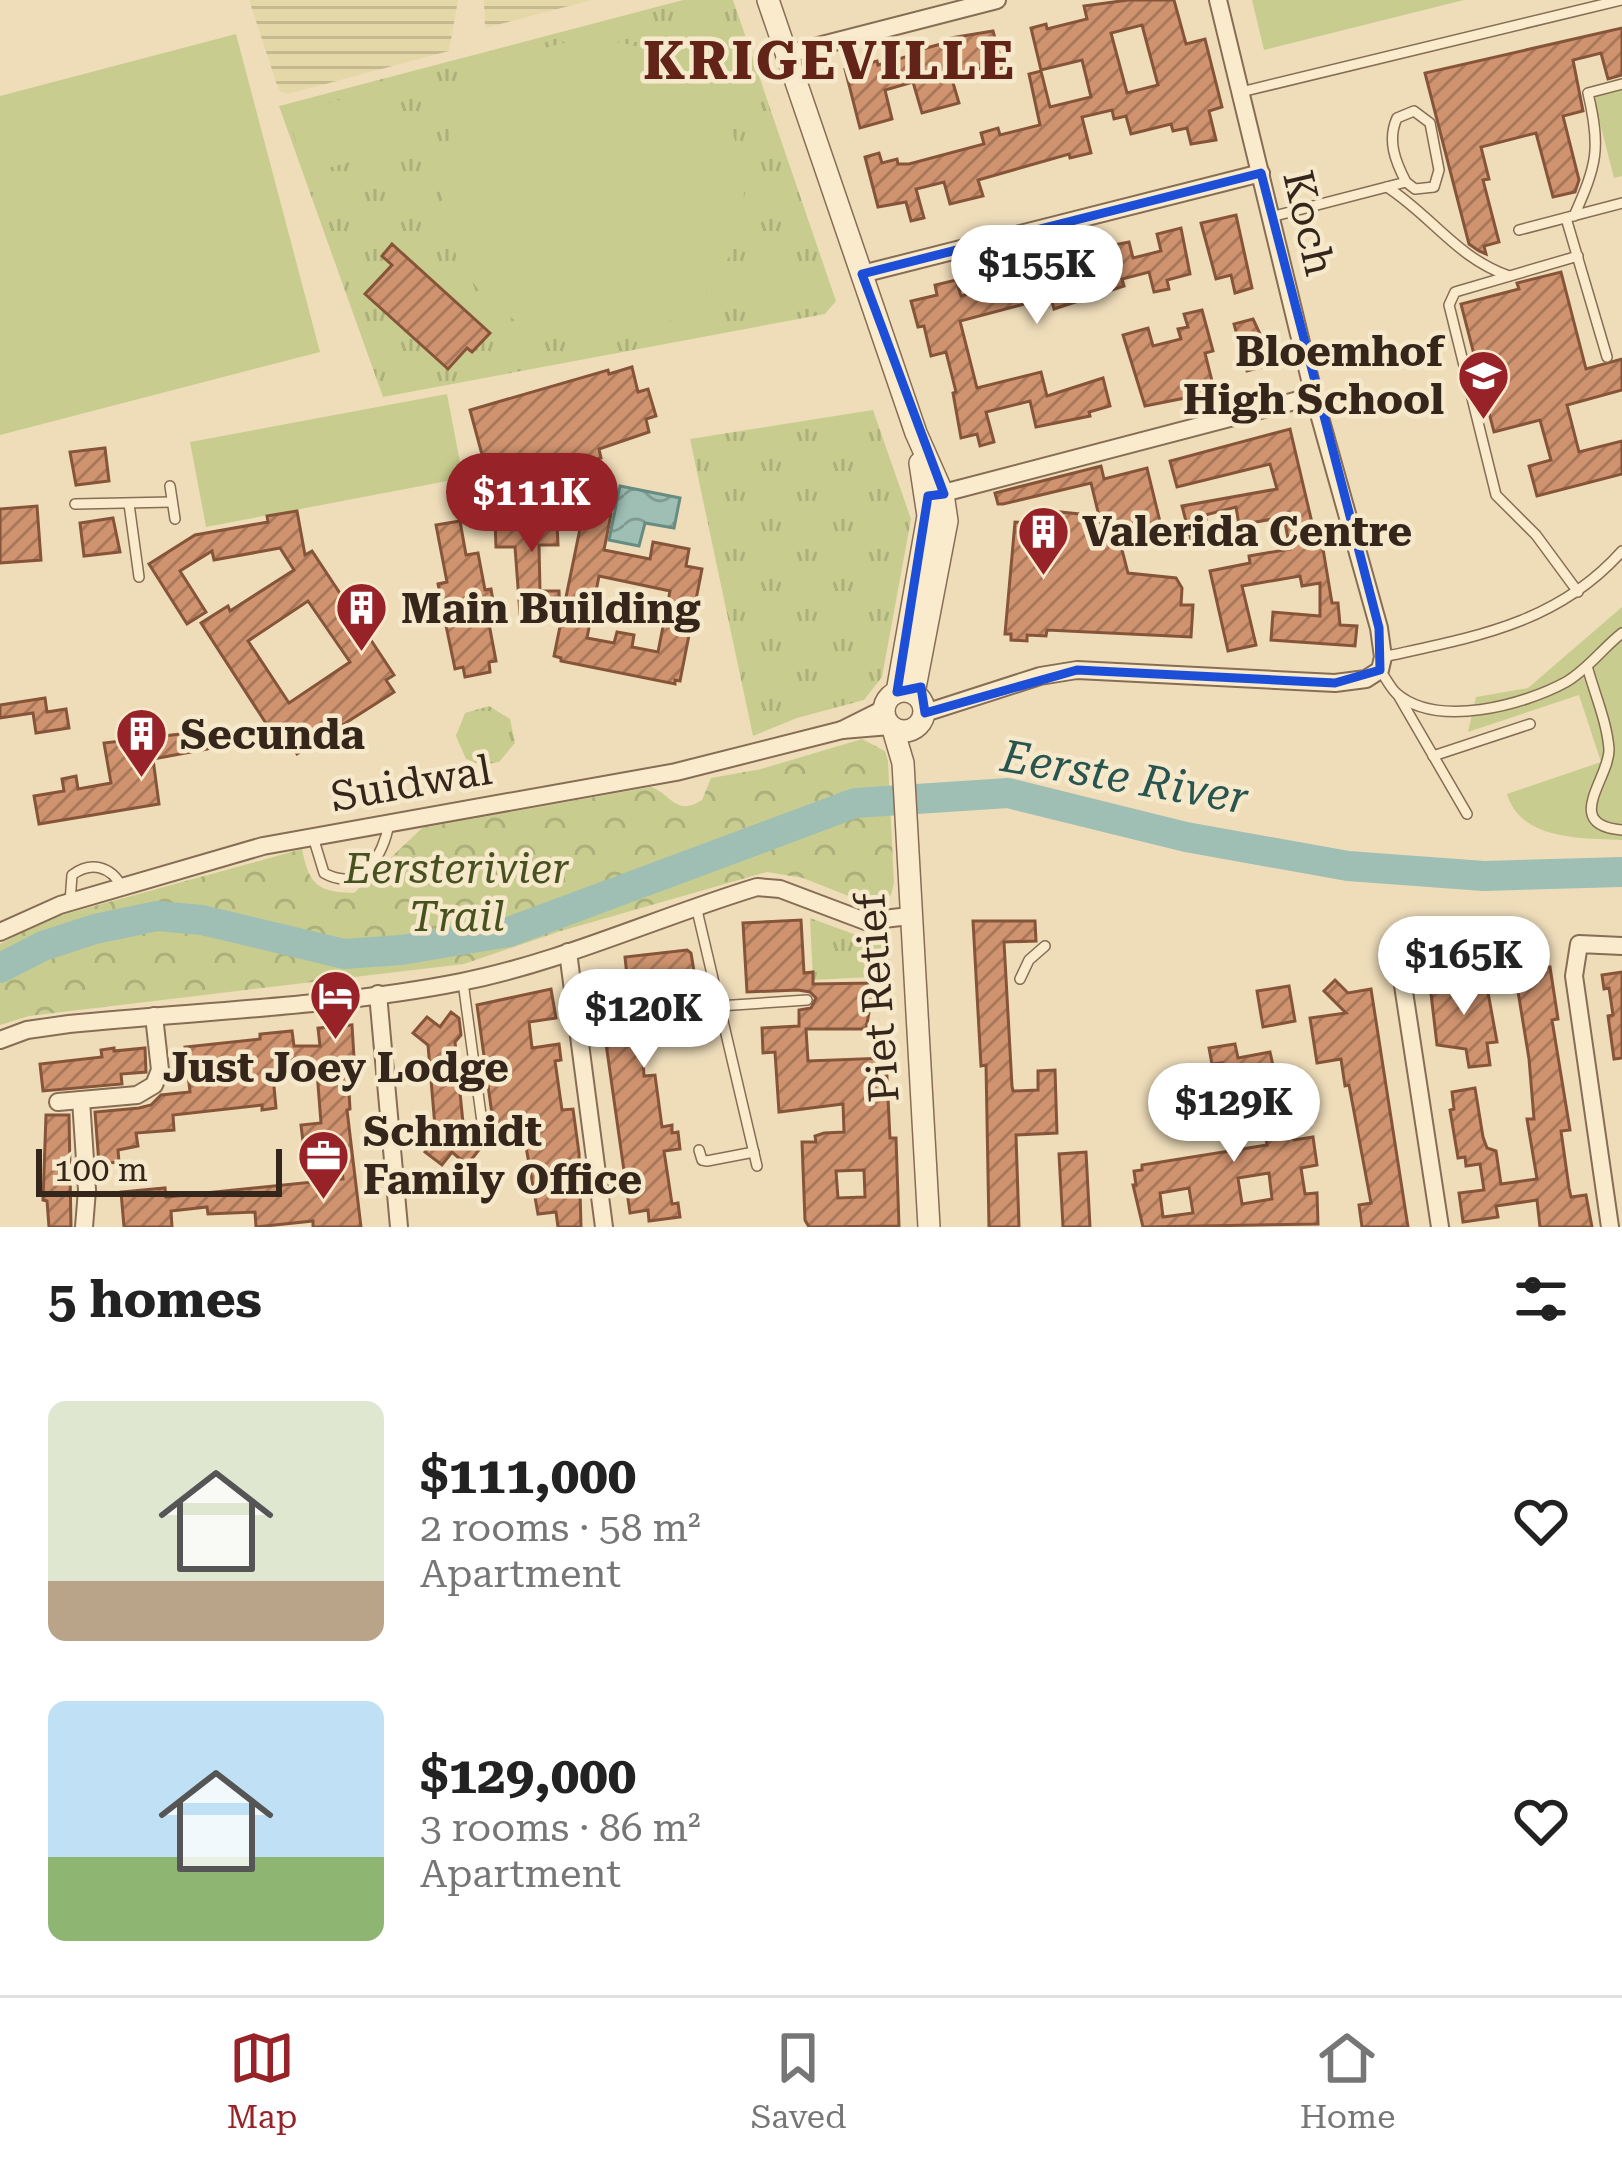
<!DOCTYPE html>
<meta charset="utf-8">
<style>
body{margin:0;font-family:"Roboto Serif",serif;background:#f2f2f2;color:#222;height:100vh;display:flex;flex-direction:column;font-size:45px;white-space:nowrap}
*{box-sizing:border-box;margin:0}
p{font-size:39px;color:#767676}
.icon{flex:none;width:66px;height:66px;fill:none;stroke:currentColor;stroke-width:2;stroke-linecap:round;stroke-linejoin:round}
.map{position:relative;height:1227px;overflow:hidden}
.side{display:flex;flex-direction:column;background:#fff;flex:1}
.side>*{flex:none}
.scale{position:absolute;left:36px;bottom:30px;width:246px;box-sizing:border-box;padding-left:12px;border:6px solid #34261a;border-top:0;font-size:33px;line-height:42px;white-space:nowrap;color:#34261a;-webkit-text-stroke:9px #f6e8ca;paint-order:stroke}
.price{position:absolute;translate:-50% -102px;padding:0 27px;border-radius:42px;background:#fff;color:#222;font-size:39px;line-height:78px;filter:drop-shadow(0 3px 6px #0008)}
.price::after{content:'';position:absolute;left:50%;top:72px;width:36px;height:27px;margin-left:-18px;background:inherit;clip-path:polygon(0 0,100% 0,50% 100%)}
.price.selected{background:#972228;color:#fff}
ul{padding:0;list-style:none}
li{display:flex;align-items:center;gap:36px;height:300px;padding:0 48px}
li span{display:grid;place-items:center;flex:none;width:336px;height:240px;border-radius:18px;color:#555}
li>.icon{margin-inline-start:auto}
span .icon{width:144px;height:144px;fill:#fffc;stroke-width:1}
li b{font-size:51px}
h2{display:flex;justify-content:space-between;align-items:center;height:144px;padding:0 48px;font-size:51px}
.tabs{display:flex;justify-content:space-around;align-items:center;height:168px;border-top:3px solid #e0e0e0;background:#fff;font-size:33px;color:#767676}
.tabs a{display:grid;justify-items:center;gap:6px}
.tabs .selected{color:#972228}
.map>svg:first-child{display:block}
.farmland{fill:url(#farmland-rules)}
.grass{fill:url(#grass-tufts);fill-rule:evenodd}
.forest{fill:url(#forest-crowns)}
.pitch{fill:#c8cd8f}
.water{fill:url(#water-waves);stroke:#678d82;stroke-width:3}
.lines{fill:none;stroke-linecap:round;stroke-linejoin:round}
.river{stroke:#9fbfb4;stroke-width:30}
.building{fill:url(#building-hatch);stroke:#865539;stroke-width:3;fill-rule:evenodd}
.service-casing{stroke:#866d54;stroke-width:12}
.minor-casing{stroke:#866d54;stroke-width:20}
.tertiary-casing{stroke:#866d54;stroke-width:24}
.service{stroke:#faebcd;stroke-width:9}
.minor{stroke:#faebcd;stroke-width:16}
.tertiary{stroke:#faebcd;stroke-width:21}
.marked{fill:none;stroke:#1d4ed8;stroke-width:9;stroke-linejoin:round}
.labels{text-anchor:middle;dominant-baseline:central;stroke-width:9;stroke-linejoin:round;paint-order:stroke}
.street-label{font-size:42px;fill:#34261a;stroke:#f6e8ca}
.poi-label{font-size:42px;font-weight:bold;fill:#34261a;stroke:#f6e8ca;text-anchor:start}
.park-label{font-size:42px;font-style:italic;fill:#475220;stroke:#f6e8ca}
.water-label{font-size:45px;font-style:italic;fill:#285550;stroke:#f6e8ca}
.district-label{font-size:54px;font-weight:bold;letter-spacing:3px;fill:#622418;stroke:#f6e8ca}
</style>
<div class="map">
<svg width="1622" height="1227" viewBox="0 0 1622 1227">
<defs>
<pattern id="farmland-rules" width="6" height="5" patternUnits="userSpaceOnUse" patternTransform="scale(3)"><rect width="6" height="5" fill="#e5d8a8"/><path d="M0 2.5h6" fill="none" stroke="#c5b990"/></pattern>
<pattern id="grass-tufts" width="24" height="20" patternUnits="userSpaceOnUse" patternTransform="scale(3)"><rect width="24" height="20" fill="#c8cd8f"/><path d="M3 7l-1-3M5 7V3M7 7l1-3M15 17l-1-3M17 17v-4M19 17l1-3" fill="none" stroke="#acb07b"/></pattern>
<pattern id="forest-crowns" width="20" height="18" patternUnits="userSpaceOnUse" patternTransform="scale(3)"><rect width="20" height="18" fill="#c8cd8f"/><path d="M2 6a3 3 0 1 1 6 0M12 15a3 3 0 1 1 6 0" fill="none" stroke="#acb07b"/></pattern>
<pattern id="water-waves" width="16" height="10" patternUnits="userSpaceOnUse" patternTransform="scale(3)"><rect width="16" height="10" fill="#9fbfb4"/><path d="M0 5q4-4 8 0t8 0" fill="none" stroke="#829b92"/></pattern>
<pattern id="building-hatch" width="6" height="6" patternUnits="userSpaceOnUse" patternTransform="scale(3)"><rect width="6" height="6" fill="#cf936f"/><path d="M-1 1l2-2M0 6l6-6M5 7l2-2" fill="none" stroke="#a9785a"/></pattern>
</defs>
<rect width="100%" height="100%" fill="#efddba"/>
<!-- farmland -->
<g class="farmland">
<polygon points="249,0 458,0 449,51 288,94 279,91"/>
<polygon points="484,0 592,0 485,28"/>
</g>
<!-- grass -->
<g class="grass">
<path d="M683 0H733L836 301 825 314 383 397 279 106ZM392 245 489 334 472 352 467 348 448 368 365 294 392 265 382 255Z"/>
<polygon points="873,410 911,519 882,677 864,700 797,718 753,736 690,439"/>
<polygon points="489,706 510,719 515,743 499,762 482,765 466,759 456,736 465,713"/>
<polygon points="810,918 889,947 890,976 813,980"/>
</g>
<!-- forest -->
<path class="forest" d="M862 739 885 751 888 761 894 883 891 895 872 901 856 899 803 878 767 872 561 931 464 964 29 1016 0 1025V944L47 919 302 849C309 885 318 892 354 893L422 828 651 787C672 794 675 817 702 800L711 778 761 769Z"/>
<!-- pitch -->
<g class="pitch">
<polygon points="1252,0 1464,0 1264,50"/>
<polygon points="236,34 320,352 0,435 0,96"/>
<circle cx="593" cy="191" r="151"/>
<polygon points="382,88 398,149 305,174 288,114"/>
<polygon points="1622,89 1622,176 1614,178 1593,96"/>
<polygon points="768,248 818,271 800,311 750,288"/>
<polygon points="447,394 463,478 206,527 190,442"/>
<path d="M1622 607V840C1582 838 1521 841 1507 794L1601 762 1579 695 1468 732 1476 697 1528 688Z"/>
</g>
<!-- water -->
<polygon class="water" points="620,486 680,498 674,528 645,523 639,546 609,540"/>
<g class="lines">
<!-- river -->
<polyline class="river" points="0,968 43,946 95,929 157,916 202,920 344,954 401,950 509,932 855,803 1008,793 1186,837 1348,866 1484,876 1622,872"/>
</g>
<!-- building -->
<g class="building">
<path d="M1128 0H1174L1186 44 1205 39 1222 107 1209 111 1216 140 1191 144 1187 128 1173 131 1171 124 1131 134 1126 116 1114 119 1112 110 1082 117 1091 153 1070 158 1069 154 978 180 983 196 950 204 944 182 916 189 924 218 911 221 906 202 878 207 865 157 879 153 882 163 897 159 898 164H909L984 144 981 133 998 128 1000 135 1040 125 1029 74 1041 71 1050 107 1091 97 1082 60 1041 70 1031 28 1046 24 1047 29 1087 19 1084 6ZM1142 25 1158 85 1127 93 1111 33Z"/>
<polygon points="1622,28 1622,75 1608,79 1601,53 1573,60 1583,111 1563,116 1579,180 1575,192 1553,197 1536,133 1481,147 1489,179 1483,180 1499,242 1484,246 1486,254 1479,251 1469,244 1425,73"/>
<polygon points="993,31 1003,68 988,72 986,67 951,76 959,103 922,113 913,82 885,90 892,119 860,128 845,69 877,61 878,65 919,53 919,50 952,41 951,38"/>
<polygon points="1236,215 1252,288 1235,293 1231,275 1216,279 1201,223"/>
<polygon points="1181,228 1190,274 1167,280 1169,289 1154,292 1149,272 1122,279 1124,286 1054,309 1051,297 960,321 977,388 1041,372 1047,396 1103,378 1110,406 1089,412 1090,416 1036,427 1030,401 986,412 994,442 980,446 977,434 961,438 953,393 956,392 946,352 931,356 924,326 918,327 911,301 937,295 935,285 956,280 961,296 997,287 994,275 1114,245 1129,242 1133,258 1161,251 1157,234"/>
<polygon points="392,244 490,333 472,352 467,348 448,369 365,294 392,265 382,256"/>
<polygon points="1561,272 1586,369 1622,359 1622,390 1567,405 1579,452 1622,441 1622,474 1537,496 1529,466 1551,460 1540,420 1494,432 1461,304 1519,289 1517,283"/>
<polygon points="1202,310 1213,351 1205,353 1213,385 1203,387 1205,394 1145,406 1123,335 1148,328 1153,346 1181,339 1178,329 1188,327 1184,314"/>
<polygon points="1253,319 1267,349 1262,350 1266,366 1247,371 1234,324"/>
<polygon points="632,367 638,392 648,389 656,416 646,419 649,432 599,449 601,458 491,488 470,410 608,370 609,374"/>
<polygon points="1290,429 1317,544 1322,543 1332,603 1338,603 1340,625 1357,626 1355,646 1271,640 1273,612 1320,616 1320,583 1302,586 1300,576 1242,586 1256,645 1228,651 1210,571 1250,563 1249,556 1290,549 1284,517 1239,525 1236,507 1205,515 1206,519 1198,519 1193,548 1182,506 1277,489 1270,464 1177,487 1170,461"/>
<polygon points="105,448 109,481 76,485 70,452"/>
<polygon points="1101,466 1104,479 1147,468 1162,530 1119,538 1128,573 1176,578 1182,588 1181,605 1193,605 1191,637 1047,630 1046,636 1027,635 1027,641 1011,640 1011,634 1005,634 1015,522 1040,524 1040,517 1059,519 1060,512 1099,516 1091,483 1003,504 998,504 995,493"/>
<polygon points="532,500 556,500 558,545 539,545 540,591 559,591 560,613 520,614 515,547 496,547 495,521 533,520"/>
<polygon points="37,506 41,560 0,563 0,509"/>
<path d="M584 509 611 514 604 550 650 559 653 542 689 549 686 566 702 569 680 681 675 680V684L561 661V658L554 656ZM599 576 670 591 658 652 632 647 634 635 617 632 614 643 587 638Z"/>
<path d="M297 511 305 555 312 551 394 675 386 680 394 692 297 754 290 743 282 748 201 623 228 606 230 611 294 570 280 548 214 560 212 551 180 571 206 612 187 624 149 564 195 535 268 522 267 516ZM308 601 350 662 289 703 248 641Z"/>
<polygon points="113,518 120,552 84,556 80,523"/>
<polygon points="460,521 466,555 478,553 485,590 491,589 493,601 486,603 486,608 496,661 489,662 490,672 465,677 463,667 455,669 444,616 441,612 434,613 431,600 441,598 438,584 447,582 436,525"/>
<polygon points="45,698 47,712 66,709 69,728 36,733 33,713 0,718 0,705"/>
<polygon points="212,732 218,744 207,749 153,759 159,804 39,824 34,796 64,791 62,779 76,776 78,789 111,783 104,743 181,734 183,746"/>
<path d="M801 920 804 973 813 972V984L874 983 875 1002 870 1007 866 1029H806L808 1061 886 1058 890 1138H896L899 1226 809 1227 805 1220 802 1142H816L815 1136 824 1133 844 1132 843 1104 779 1112 775 1052 763 1053 762 1028 799 1026V1010L811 1008 816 998 810 992 798 990 747 992 743 923ZM864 1170 865 1197 838 1198 836 1171Z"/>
<polygon points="973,921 1035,921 1036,941 1004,942 1012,1086 1013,1091 1038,1090 1038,1071 1055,1070 1057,1133 1016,1135 1019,1227 989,1227 986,1065 981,1066"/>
<polygon points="687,950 691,953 701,1013 672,1019 670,1007 640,1011 644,1076 655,1075 662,1127 672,1125 672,1133 678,1132 680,1149 664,1151 672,1204 678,1203 680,1217 649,1221 648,1210 630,1213 597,980 627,976 625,957"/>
<polygon points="1550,967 1558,1019 1552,1020 1570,1130 1561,1131 1569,1188 1571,1197 1586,1195 1592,1227 1540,1227 1537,1200 1496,1206 1498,1217 1463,1222 1459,1193 1484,1190 1480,1164 1466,1166 1465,1157 1458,1158 1450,1110 1454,1109 1452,1092 1475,1088 1483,1137 1487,1148 1496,1151 1501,1184 1537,1179 1527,1119 1534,1119 1529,1059 1515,973"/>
<polygon points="1622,972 1622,1058 1614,1059 1608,1016 1613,1015 1609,988 1604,989 1602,975"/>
<polygon points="1485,976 1497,1042 1487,1043 1490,1065 1469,1067 1466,1049 1437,1045 1430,985"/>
<polygon points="1335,980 1348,993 1371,989 1408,1227 1362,1227 1359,1205 1371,1203 1349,1085 1345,1086 1341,1059 1317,1063 1310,1018 1346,1013 1324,991"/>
<polygon points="1289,986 1295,1021 1263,1027 1257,991"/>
<polygon points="551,989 556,1018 529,1022 532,1048 559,1044 561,1060 555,1061 562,1110 573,1109 579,1153 581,1227 558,1227 556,1212 538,1214 523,1130 501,1143 482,1146 467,1165 452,1152 442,1165 425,1152 436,1138 428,1045 413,1033 427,1017 440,1027 451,1012 459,1018 461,1035 455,1042 464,1133 494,1129 477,1005"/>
<polygon points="352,1025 355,1074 348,1075 350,1109 347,1110 361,1227 313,1227 313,1221 256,1227 255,1212 208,1214 207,1207 171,1211 172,1227 124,1227 121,1192 165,1188 166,1197 343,1179 340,1155 305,1159 301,1125 321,1123 317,1072 273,1076 276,1108 262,1110 262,1105 173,1115 174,1130 136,1133 138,1146 118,1150 119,1162 99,1164 95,1112 139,1108 151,1105 161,1095 190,1092 185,1047 260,1039 260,1034 292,1031 294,1046 320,1046 318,1028"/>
<path d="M1235 1044 1238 1058 1270 1052 1274 1070 1249 1075 1255 1103 1283 1098 1290 1135 1294 1140 1313 1137 1317 1165 1301 1168 1305 1194 1317 1193 1318 1224 1143 1227 1133 1185H1136L1134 1171 1142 1170V1165L1267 1145 1264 1118 1235 1124 1233 1117 1205 1122 1203 1117 1192 1119 1189 1104 1229 1097 1222 1063 1212 1064 1209 1048ZM1269 1173 1272 1199 1242 1204 1238 1178ZM1189 1188 1193 1213 1163 1217 1160 1193Z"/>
<polygon points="114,1048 114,1051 145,1048 146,1072 121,1074 122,1084 43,1091 40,1064 102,1057 101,1050"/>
<polygon points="46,1115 69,1115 71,1227 49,1227 47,1201 43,1200"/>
<polygon points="1086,1152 1090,1227 1063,1227 1059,1154"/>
</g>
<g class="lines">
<defs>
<g id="service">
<polyline points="1241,92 1621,0"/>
<path d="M1387 187C1433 217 1457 258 1509 276"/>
<path d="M1574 216C1597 164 1601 149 1588 93L1622 84"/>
<path d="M1271 217 1406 182 1415 189 1434 187 1439 170 1430 123 1414 111 1397 118C1387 140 1395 161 1406 182"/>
<polyline points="1566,218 1607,357"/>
<polyline points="1519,230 1622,203"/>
<polyline points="1578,256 1455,292 1449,305 1496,495 1536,535 1578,592"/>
<polyline points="170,486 175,519"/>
<polyline points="75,504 172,502"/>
<polyline points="129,504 139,577"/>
<path d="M1383 657C1474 637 1557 624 1622 551"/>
<path d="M1587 666C1594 692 1607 722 1609 749 1610 778 1561 825 1622 830"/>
<path d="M1380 670C1385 677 1390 687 1396 693 1437 729 1524 705 1566 682 1587 670 1603 648 1622 633"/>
<polyline points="1398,695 1467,814"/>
<polyline points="1433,756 1530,724"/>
<path d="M313 837 324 873C361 894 384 855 389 823"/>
<path d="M70 902 72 875C91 861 111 866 122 887"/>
<polyline points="696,906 757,1166"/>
<polyline points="1020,979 1029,960 1045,946"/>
<polyline points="463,982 482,1122"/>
<polyline points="719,1006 807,1000"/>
<polyline points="699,1150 702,1160 707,1161 754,1152"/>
</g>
<g id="minor">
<polyline points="787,54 997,0"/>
<polyline points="862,274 1261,173"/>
<polyline points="932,496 1314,396"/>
<polyline points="925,713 1040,676 1077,670 1335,683 1366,679 1380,670 1383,657 1379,628 1314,396 1218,0"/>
<polyline points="842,730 884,709"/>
<polyline points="0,932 60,905 263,846 676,772 842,730 890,726"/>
<polyline points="568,952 604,1227"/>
<polyline points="1399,959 1440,1227"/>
<polyline points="378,994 399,1227"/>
<path d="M0 1040 27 1030 69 1024C197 1011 335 1007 461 982 562 962 658 917 757 887L780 889 865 921 910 916"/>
<polyline points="81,1100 87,1190 84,1227"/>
<polyline points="58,1102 137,1095 154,1085 160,1070 154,1016"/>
<polyline points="1610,1227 1574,976 1579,944 1622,946"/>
</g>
<g id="tertiary">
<polyline points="768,0 916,433 943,494 947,521 914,693"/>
<circle cx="904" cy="711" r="20"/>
<polyline points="897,692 928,516 920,463"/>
<polyline points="893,729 903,763 929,1227"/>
</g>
</defs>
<!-- service casing -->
<use href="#service" class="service-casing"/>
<!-- minor casing -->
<use href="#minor" class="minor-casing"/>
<!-- tertiary casing -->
<use href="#tertiary" class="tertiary-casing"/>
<!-- service -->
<use href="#service" class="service"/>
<!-- minor -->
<use href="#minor" class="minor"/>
<!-- tertiary -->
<use href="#tertiary" class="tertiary"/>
</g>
<!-- marked area -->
<path class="marked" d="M1261 173 1379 628 1380 670 1335 683 1077 670 925 713 921 687 897 692 928 496 944 494 862 274Z"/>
<!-- icons -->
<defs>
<symbol id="school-pin" viewBox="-11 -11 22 30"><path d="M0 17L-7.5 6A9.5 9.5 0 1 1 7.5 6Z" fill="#972228" stroke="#f6e8ca"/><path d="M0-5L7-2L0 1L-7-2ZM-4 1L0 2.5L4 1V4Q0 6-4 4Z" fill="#fff"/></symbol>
<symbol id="building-pin" viewBox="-11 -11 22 30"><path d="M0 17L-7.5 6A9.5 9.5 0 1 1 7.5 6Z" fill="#972228" stroke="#f6e8ca"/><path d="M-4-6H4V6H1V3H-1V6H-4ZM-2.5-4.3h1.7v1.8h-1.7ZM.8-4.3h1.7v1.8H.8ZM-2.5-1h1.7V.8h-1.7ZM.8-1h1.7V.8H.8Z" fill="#fff"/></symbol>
<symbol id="hotel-pin" viewBox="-11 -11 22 30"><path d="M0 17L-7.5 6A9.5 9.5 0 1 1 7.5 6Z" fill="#972228" stroke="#f6e8ca"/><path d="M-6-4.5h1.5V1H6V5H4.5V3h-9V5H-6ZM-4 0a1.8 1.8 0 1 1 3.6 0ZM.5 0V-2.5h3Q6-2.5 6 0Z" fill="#fff"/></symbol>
<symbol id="office-pin" viewBox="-11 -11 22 30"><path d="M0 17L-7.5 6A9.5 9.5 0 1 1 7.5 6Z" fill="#972228" stroke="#f6e8ca"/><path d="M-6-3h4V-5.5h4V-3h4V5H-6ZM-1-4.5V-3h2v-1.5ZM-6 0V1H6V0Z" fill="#fff"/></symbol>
</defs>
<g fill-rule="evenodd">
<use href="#school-pin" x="1454" y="346" width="59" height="81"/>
<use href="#building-pin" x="1014" y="502" width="59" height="81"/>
<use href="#building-pin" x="332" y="578" width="59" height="81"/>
<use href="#building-pin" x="112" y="704" width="59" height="81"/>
<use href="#hotel-pin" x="306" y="966" width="59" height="81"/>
<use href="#office-pin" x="294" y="1126" width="59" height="81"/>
</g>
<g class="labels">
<!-- street labels -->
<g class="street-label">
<text transform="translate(1309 223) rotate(77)">Koch</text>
<text transform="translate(411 783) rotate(-10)">Suidwal</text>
<text transform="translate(877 998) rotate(-94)">Piet Retief</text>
</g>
<!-- poi labels -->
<g class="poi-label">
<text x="1444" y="351" text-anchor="end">Bloemhof<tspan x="1444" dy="48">High School</tspan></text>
<text x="1082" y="531">Valerida Centre</text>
<text x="401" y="608">Main Building</text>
<text x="180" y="734">Secunda</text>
<text x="336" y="1067" text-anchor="middle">Just Joey Lodge</text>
<text x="363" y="1131">Schmidt<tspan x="363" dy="48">Family Office</tspan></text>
</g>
<!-- park labels -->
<g class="park-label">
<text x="457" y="868">Eersterivier<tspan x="457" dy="48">Trail</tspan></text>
</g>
<!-- water labels -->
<g class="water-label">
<text transform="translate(1125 777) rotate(10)">Eerste River</text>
</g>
<!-- district labels -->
<g class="district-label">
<text x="830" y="60">KRIGEVILLE</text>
</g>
</g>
</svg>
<div class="scale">100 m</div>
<b class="price" style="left:1037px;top:327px">$155K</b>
<b class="price selected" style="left:532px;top:555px">$111K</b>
<b class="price" style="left:1464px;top:1018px">$165K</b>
<b class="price" style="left:644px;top:1071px">$120K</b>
<b class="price" style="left:1234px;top:1165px">$129K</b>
</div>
<section class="side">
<h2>5 homes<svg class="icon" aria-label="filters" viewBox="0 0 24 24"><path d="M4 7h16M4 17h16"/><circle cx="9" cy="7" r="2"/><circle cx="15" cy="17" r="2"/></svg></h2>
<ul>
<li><span style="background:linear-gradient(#dfe7d0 75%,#b9a48a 0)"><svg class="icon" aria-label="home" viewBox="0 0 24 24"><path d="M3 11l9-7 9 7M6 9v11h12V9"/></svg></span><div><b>$111,000</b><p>2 rooms · 58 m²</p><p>Apartment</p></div><svg class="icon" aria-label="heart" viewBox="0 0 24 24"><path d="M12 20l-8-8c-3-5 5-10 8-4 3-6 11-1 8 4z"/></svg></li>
<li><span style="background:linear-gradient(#bfe0f5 65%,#8fb573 0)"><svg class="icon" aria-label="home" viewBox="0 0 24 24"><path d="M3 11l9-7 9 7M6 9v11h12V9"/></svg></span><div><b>$129,000</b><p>3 rooms · 86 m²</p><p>Apartment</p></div><svg class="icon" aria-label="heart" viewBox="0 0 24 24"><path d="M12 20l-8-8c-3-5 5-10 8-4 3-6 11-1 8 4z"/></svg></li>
</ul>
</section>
<nav class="tabs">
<a class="selected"><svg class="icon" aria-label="map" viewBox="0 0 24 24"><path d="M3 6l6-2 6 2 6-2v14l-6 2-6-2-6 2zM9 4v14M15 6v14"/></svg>Map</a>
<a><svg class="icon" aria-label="saved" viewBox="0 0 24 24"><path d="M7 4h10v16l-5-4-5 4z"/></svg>Saved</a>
<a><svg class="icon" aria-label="home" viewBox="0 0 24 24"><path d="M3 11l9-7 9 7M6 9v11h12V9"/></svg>Home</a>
</nav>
